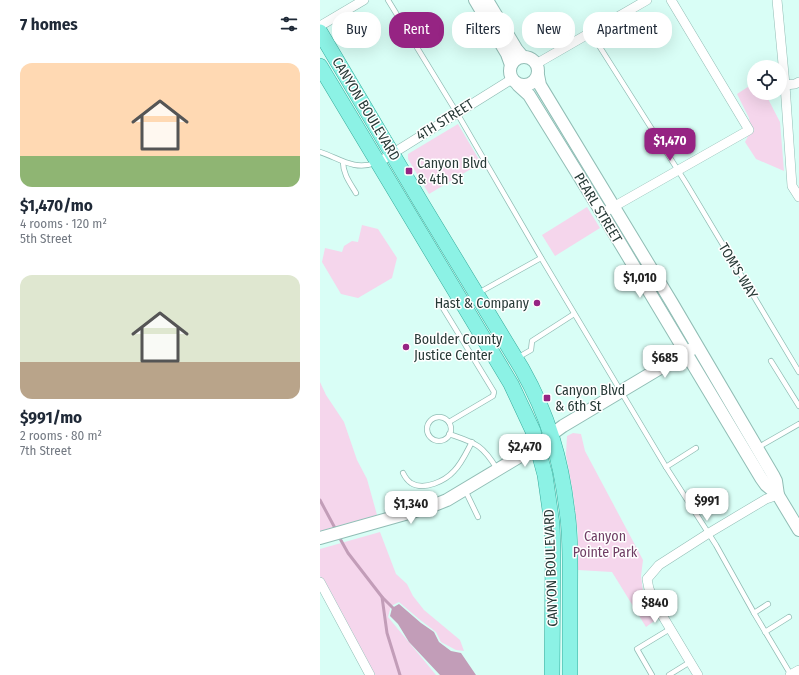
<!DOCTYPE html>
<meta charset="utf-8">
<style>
body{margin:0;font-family:"Fira Sans Condensed",sans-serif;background:#f2f2f3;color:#1f2937;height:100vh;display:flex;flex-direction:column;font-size:15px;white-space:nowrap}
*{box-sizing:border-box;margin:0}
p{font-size:13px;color:#747a83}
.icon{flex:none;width:22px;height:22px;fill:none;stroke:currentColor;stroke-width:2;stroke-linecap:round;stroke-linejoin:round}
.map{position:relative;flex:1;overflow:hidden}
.sheet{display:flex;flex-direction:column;background:#fff;width:320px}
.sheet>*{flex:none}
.hud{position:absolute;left:12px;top:12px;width:380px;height:36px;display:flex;gap:8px}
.controls{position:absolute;left:427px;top:60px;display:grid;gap:8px}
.controls a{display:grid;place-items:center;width:40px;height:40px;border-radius:50%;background:#fff;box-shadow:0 4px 16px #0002;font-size:20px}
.price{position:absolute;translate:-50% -34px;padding:0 9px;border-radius:8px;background:#fff;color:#222;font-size:13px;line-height:26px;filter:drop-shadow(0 1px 2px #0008)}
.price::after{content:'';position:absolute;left:50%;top:24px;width:12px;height:9px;margin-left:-6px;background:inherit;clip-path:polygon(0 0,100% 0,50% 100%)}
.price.on{background:#962483;color:#fff}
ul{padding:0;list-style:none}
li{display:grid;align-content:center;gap:8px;height:212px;padding:0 20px}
li span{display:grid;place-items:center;height:124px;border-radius:12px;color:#555}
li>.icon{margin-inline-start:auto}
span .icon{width:72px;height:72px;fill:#fffc;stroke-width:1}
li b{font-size:17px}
h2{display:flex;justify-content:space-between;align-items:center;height:48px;padding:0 20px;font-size:17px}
.chip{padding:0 14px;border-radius:16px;background:#fff;box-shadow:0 4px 16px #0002;font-size:14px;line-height:36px}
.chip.on{background:#962483;color:#fff}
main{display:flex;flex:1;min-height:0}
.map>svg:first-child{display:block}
.green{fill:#f5d6ec}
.water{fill:#c29db8}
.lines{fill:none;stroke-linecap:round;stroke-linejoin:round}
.stream{stroke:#c29db8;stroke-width:3}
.service-casing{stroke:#91bdb5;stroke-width:6}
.minor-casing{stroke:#91bdb5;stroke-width:10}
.tertiary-casing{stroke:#91bdb5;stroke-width:14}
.primary-casing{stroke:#37ac9c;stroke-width:16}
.service{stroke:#fff;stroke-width:4.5}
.minor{stroke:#fff;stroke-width:9}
.tertiary{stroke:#fff;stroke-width:12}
.primary{stroke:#8cf2e5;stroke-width:15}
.poi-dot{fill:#962483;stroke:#fff;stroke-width:1.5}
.labels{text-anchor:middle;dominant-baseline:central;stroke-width:3;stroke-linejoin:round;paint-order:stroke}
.street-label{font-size:14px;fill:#283a37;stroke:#fff}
.poi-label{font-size:14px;fill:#283a37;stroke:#fff;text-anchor:start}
.park-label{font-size:14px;fill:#6f3e64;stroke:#fff}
</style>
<main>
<section class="sheet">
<h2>7 homes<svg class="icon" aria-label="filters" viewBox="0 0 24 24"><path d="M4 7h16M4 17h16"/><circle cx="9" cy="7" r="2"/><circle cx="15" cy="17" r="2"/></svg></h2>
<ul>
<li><span style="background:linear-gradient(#ffd9b3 75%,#8fb573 0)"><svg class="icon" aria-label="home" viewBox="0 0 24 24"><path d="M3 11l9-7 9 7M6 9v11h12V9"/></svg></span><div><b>$1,470/mo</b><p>4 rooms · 120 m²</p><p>5th Street</p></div></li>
<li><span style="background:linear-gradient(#dfe7d0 70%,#b9a48a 0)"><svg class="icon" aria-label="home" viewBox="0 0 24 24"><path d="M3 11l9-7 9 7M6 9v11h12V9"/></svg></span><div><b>$991/mo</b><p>2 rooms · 80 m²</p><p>7th Street</p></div></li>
</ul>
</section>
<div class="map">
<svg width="479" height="675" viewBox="0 0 479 675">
<rect width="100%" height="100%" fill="#d9fef6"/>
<!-- green -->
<g class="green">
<polygon points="434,83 434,93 445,93 460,122 464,171 436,159 425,142 431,130 429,118 417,94"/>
<polygon points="138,124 161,163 109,194 88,159 88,154"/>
<polygon points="267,207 280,228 235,256 222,235"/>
<polygon points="42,225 58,229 77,258 72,278 38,298 21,294 2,262 5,248 22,252 24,246 32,241 38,242"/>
<polygon points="0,382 6,395 24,422 37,460 47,479 57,515 0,531"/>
<polygon points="253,433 261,434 265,451 323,560 321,576 323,591 337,619 326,627 292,572 258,570 258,534 253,493 246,455 247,436"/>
<polygon points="60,532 76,574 87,584 93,596 104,610 140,640 144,651 136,650 121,642 116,632 99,619 79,602 71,606 68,617 116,675 55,675 0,576 0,549"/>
</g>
<!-- water -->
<polygon class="water" points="79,604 101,623 114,632 119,642 131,651 141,653 156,675 120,675 89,642 78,624 70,616 72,608"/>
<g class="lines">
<!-- stream -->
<g class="stream">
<polyline points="0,500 16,530"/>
<polyline points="18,535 28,553 62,597 67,633 80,675"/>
<polyline points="62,597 75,610"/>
</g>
<defs>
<g id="service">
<polyline points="68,0 137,113 223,261 346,467 396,545 434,613 471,675"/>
<polyline points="271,33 366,183 479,372"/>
<path d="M0 152C19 158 34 171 55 163"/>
<path d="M23 162C23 174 30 183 36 193"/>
<polyline points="118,300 174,392 173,396 129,422"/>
<polyline points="144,301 221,258"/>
<polyline points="197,358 211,350 212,341 254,314"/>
<polyline points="451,361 479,406"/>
<circle cx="119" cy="429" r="12"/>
<path d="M129 434C155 443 162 444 177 469"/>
<polyline points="437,448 479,424"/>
<polyline points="346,467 376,448"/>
<path d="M83 473C85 477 88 481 91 483 104 491 125 481 134 471 142 463 147 451 152 442"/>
<polyline points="145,490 158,517"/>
<polyline points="434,613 448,604"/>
<polyline points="445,632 469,617"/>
<polyline points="332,675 317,649 350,629"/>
<polyline points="349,675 370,662"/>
</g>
<g id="minor">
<polyline points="457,0 465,85 472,186 479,197"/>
<polyline points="0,26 44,0"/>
<polyline points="216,64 327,0"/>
<polyline points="465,85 475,84 479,82"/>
<polyline points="59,162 192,79"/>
<polyline points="288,210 429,130 351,0"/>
<polyline points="0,582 50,675"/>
<polyline points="378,675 339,610 329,589 327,579 339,565 389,533 446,499 458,495"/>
<polyline points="470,675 479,670"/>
</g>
<g id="tertiary">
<polyline points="155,0 187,54 191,65"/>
<polyline points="167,0 197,50 203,57"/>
<circle cx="204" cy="71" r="14"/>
<polyline points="218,75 220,85 352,303 453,475 456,481 458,495"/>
<polyline points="198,85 209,95 282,213 441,478 446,485 458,495 479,530"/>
<polyline points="0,538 85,514 112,506 127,500 207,452 243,426 372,349"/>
</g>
<g id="primary">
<path d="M0 32 102 204 202 369C228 415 241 459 247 511 251 537 250 563 250 590 250 618 250 647 250 675"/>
<polyline points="0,66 191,384 213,431 225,475 232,524 233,548 232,675"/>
</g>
</defs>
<!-- service casing -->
<use href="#service" class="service-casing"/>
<!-- minor casing -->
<use href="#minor" class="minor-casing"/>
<!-- tertiary casing -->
<use href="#tertiary" class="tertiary-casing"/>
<!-- primary casing -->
<use href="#primary" class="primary-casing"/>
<!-- service -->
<use href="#service" class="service"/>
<!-- minor -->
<use href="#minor" class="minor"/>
<!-- tertiary -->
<use href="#tertiary" class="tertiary"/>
<!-- primary -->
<use href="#primary" class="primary"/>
</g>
<!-- markers -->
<g class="poi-dot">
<rect x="85" y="167" width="8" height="8" rx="2"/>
<circle cx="217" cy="303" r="4"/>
<circle cx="86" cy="347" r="4"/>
<rect x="223" y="394" width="8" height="8" rx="2"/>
</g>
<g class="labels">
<!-- street labels -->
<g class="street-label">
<text transform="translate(46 109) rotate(59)">CANYON BOULEVARD</text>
<text transform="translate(125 120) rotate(-32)">4TH STREET</text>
<text transform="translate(278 208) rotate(59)">PEARL STREET</text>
<text transform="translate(418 271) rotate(59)">TOM'S WAY</text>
<text transform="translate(231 568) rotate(-92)">CANYON BOULEVARD</text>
</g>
<!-- poi labels -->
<g class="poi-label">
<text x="97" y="163">Canyon Blvd<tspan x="97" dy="16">&amp; 4th St</tspan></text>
<text x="209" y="303" text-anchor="end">Hast &amp; Company</text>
<text x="94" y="339">Boulder County<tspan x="94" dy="16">Justice Center</tspan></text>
<text x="235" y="390">Canyon Blvd<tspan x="235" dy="16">&amp; 6th St</tspan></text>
</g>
<!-- park labels -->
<g class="park-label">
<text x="285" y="536">Canyon<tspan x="285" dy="16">Pointe Park</tspan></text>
</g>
</g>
</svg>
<div class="controls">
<a><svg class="icon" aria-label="locate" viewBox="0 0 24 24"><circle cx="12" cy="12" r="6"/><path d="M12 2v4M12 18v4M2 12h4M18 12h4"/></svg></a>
</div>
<b class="price on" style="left:350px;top:162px">$1,470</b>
<b class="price" style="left:320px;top:299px">$1,010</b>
<b class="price" style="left:345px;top:379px">$685</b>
<b class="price" style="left:205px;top:468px">$2,470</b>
<b class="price" style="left:387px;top:522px">$991</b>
<b class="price" style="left:91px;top:525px">$1,340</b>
<b class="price" style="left:335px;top:624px">$840</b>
<div class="hud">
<a class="chip">Buy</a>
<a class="chip on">Rent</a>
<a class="chip">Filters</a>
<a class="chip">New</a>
<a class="chip">Apartment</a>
</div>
</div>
</main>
